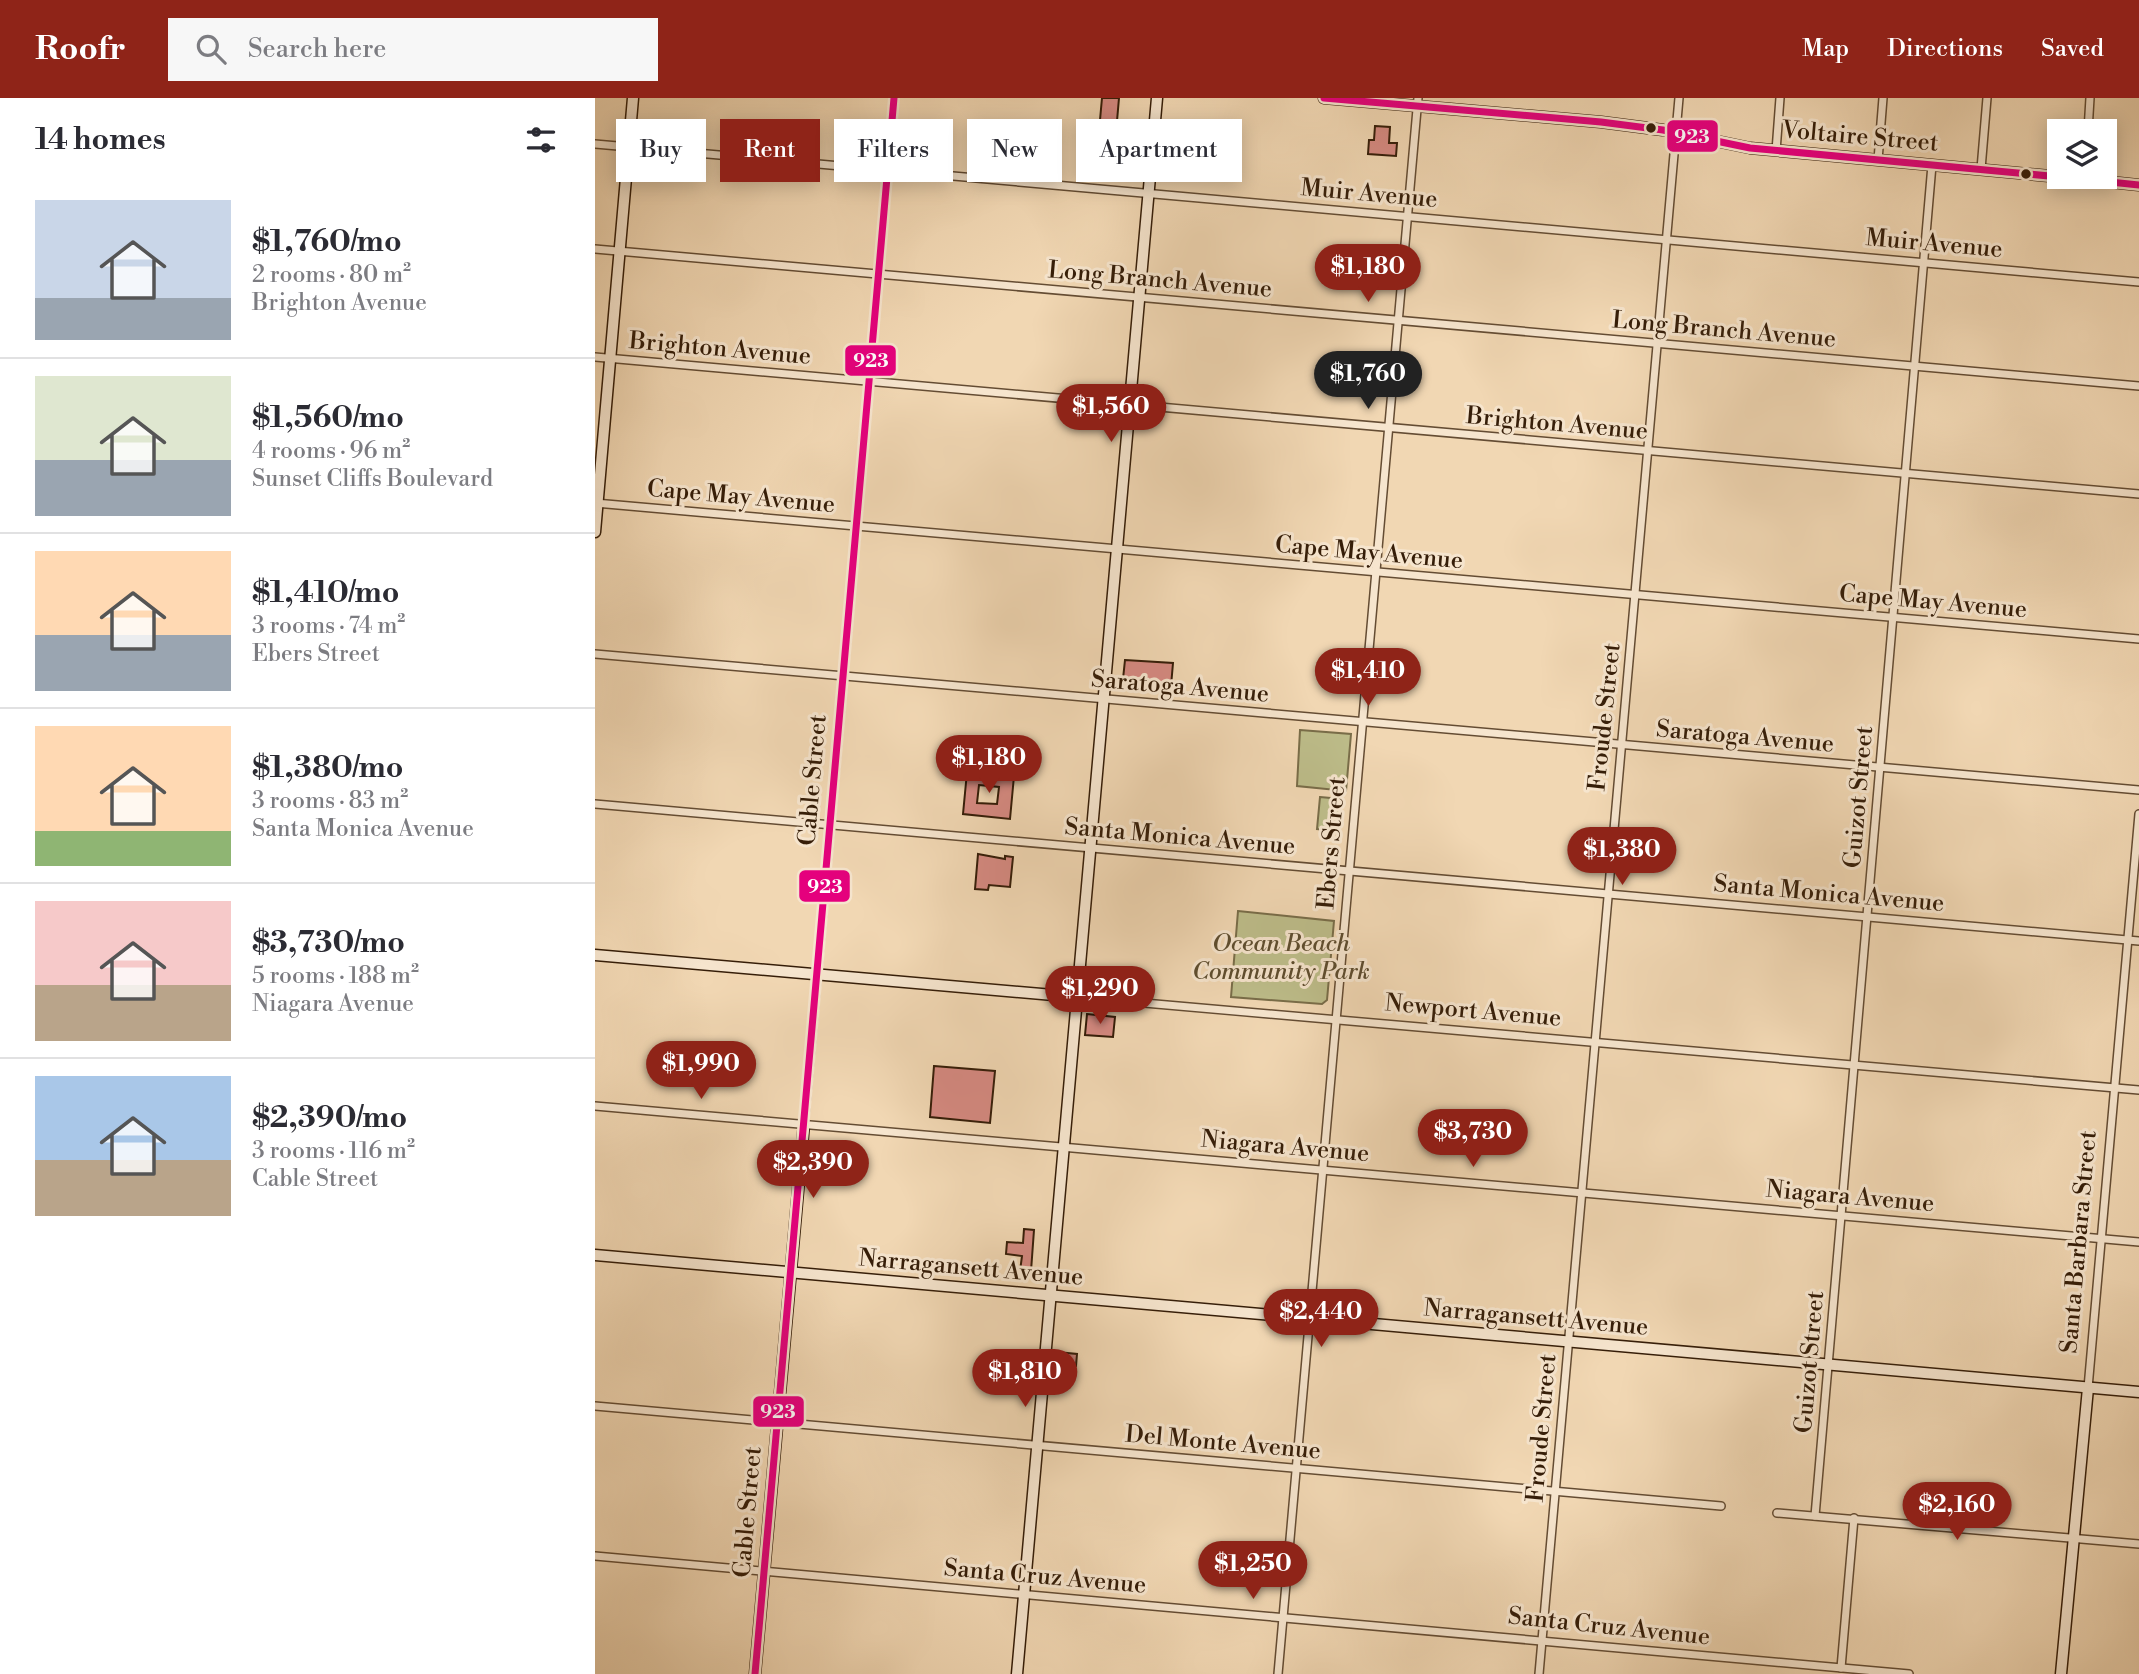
<!DOCTYPE html>
<meta charset="utf-8">
<style>
body{margin:0;font-family:"Libre Bodoni",serif;background:#f7f7f7;color:#2b2b33;height:100vh;display:flex;flex-direction:column;font-size:26px;white-space:nowrap}
*{box-sizing:border-box;margin:0}
p{font-size:23px;color:#7c7c81}
.icon{flex:none;width:38px;height:38px;fill:none;stroke:currentColor;stroke-width:2;stroke-linecap:round;stroke-linejoin:round}
.map{position:relative;flex:1;overflow:hidden}
.panel{display:flex;flex-direction:column;background:#fff;width:595px}
.panel>*{flex:none}
.hud{position:absolute;left:21px;top:21px;width:665px;height:63px;display:flex;gap:14px}
.controls{position:absolute;left:1452px;top:21px;display:grid;gap:14px}
.controls a{display:grid;place-items:center;width:70px;height:70px;border-radius:0px;background:#fff;box-shadow:0 4px 18px #0003;font-size:35px}
.price{position:absolute;translate:-50% -60px;padding:0 16px;border-radius:24px;background:#8f2418;color:#fff;font-size:23px;line-height:46px;filter:drop-shadow(0 2px 4px #0008)}
.price::after{content:'';position:absolute;left:50%;top:42px;width:21px;height:16px;margin-left:-10px;background:inherit;clip-path:polygon(0 0,100% 0,50% 100%)}
.price.active{background:#222;color:#fff}
ul{padding:0;list-style:none}
li{display:flex;align-items:center;gap:21px;height:175px;padding:0 35px}
li+li{border-top:2px solid #e1e1e2}
li span{display:grid;place-items:center;flex:none;width:196px;height:140px;border-radius:0px;color:#555}
li>.icon{margin-inline-start:auto}
span .icon{width:84px;height:84px;fill:#fffc;stroke-width:1}
li b{font-size:30px}
h2{display:flex;justify-content:space-between;align-items:center;height:84px;padding:0 35px;font-size:30px}
.tag{padding:0 24px;border-radius:0px;background:#fff;box-shadow:0 4px 18px #0003;font-size:24px;line-height:63px}
.tag.active{background:#8f2418;color:#fff}
header{display:flex;align-items:center;gap:42px;box-sizing:border-box;height:98px;padding:0 35px;background:#8f2418;color:#fff}
header strong{font-size:33px}
nav{display:flex;gap:38px;margin-inline-start:auto;font-size:24px}
.search{width:490px;height:63px;background:#f7f7f7;display:flex;align-items:center;gap:18px;box-sizing:border-box;padding:0 24px;border-radius:0px;color:#7c7c81;font-size:26px}
main{display:flex;flex:1;min-height:0}
.map>svg:first-child{display:block}
.green{fill:#bdbd8a;stroke:#796d49;stroke-width:2}
.building{fill:#d68a82;stroke:#351d08;stroke-width:2;fill-rule:evenodd}
.lines{fill:none;stroke-linecap:round;stroke-linejoin:round}
.street-casing{stroke:#644c33;stroke-width:10}
.secondary-casing{stroke:#351d08;stroke-width:13}
.street{stroke:#f6e5ce;stroke-width:7}
.secondary{stroke:#f6e5ce;stroke-width:10}
.bus-1-casing{stroke:#f6e5ce;stroke-width:12}
.bus-1{stroke:#e5007d;stroke-width:7}
.bus-dot{fill:#351d08;stroke:#f6e5ce;stroke-width:2.5}
.labels{text-anchor:middle;dominant-baseline:central;stroke-width:6;stroke-linejoin:round;paint-order:stroke}
.street-label{font-size:24px;fill:#351d08;stroke:#f6e5ce}
.park-label{font-size:24px;font-style:italic;fill:#5e4d2f;stroke:#f6e5ce}
.line-badge{stroke:#f6e5ce;stroke-width:2.5}
.badge-label{font-size:19px;text-anchor:middle;font-weight:bold;fill:#fff}
</style>
<header>
<strong>Roofr</strong>
<div class="search"><svg class="icon" aria-label="search" viewBox="0 0 24 24"><circle cx="10" cy="10" r="6"/><path d="M15 15l6 6"/></svg>Search here</div>
<nav><a>Map</a><a>Directions</a><a>Saved</a></nav>
</header>
<main>
<section class="panel">
<h2>14 homes<svg class="icon" aria-label="filters" viewBox="0 0 24 24"><path d="M4 7h16M4 17h16"/><circle cx="9" cy="7" r="2"/><circle cx="15" cy="17" r="2"/></svg></h2>
<ul>
<li><span style="background:linear-gradient(#c9d6e8 70%,#9aa5b1 0)"><svg class="icon" aria-label="home" viewBox="0 0 24 24"><path d="M3 11l9-7 9 7M6 9v11h12V9"/></svg></span><div><b>$1,760/mo</b><p>2 rooms · 80 m²</p><p>Brighton Avenue</p></div></li>
<li><span style="background:linear-gradient(#dfe7d0 60%,#9aa5b1 0)"><svg class="icon" aria-label="home" viewBox="0 0 24 24"><path d="M3 11l9-7 9 7M6 9v11h12V9"/></svg></span><div><b>$1,560/mo</b><p>4 rooms · 96 m²</p><p>Sunset Cliffs Boulevard</p></div></li>
<li><span style="background:linear-gradient(#ffd9b3 60%,#9aa5b1 0)"><svg class="icon" aria-label="home" viewBox="0 0 24 24"><path d="M3 11l9-7 9 7M6 9v11h12V9"/></svg></span><div><b>$1,410/mo</b><p>3 rooms · 74 m²</p><p>Ebers Street</p></div></li>
<li><span style="background:linear-gradient(#ffd9b3 75%,#8fb573 0)"><svg class="icon" aria-label="home" viewBox="0 0 24 24"><path d="M3 11l9-7 9 7M6 9v11h12V9"/></svg></span><div><b>$1,380/mo</b><p>3 rooms · 83 m²</p><p>Santa Monica Avenue</p></div></li>
<li><span style="background:linear-gradient(#f6c9c9 60%,#b9a48a 0)"><svg class="icon" aria-label="home" viewBox="0 0 24 24"><path d="M3 11l9-7 9 7M6 9v11h12V9"/></svg></span><div><b>$3,730/mo</b><p>5 rooms · 188 m²</p><p>Niagara Avenue</p></div></li>
<li><span style="background:linear-gradient(#a9c7e8 60%,#b9a48a 0)"><svg class="icon" aria-label="home" viewBox="0 0 24 24"><path d="M3 11l9-7 9 7M6 9v11h12V9"/></svg></span><div><b>$2,390/mo</b><p>3 rooms · 116 m²</p><p>Cable Street</p></div></li>
</ul>
</section>
<div class="map">
<svg width="1544" height="1576" viewBox="0 0 1544 1576">
<rect width="100%" height="100%" fill="#f1d7b3"/>
<filter id="stains"><feTurbulence type="fractalNoise" baseFrequency=".00286" numOctaves="4"/><feColorMatrix values="0 0 0 0 .2 0 0 0 0 .09 0 0 0 0 .02 0 0 0 .5 -.17"/></filter>
<radialGradient id="worn" r=".72"><stop offset=".6" stop-color="#630" stop-opacity="0"/><stop offset="1" stop-color="#630" stop-opacity=".3"/></radialGradient>
<!-- green -->
<g class="green">
<polygon points="705,632 756,636 751,693 702,688"/>
<polygon points="725,699 746,701 743,733 722,731"/>
<polygon points="643,813 739,823 732,902 727,906 636,899"/>
</g>
<!-- building -->
<g class="building">
<polygon points="507,0 524,0 522,23 505,22"/>
<polygon points="780,28 795,29 794,45 802,45 801,58 773,56 774,42 779,42"/>
<polygon points="530,562 578,565 576,588 528,581"/>
<path d="M372 674 419 678 415 721 368 716ZM384 687 404 689 402 706 382 705Z"/>
<polygon points="383,756 410,761 410,758 418,759 415,789 394,787 393,792 380,791"/>
<polygon points="492,916 520,919 518,939 490,937"/>
<polygon points="339,968 400,973 395,1025 335,1019"/>
<polygon points="429,1131 439,1132 436,1173 425,1173 427,1158 411,1156 412,1144 428,1145"/>
<polygon points="462,1254 482,1256 481,1268 461,1266"/>
</g>
<g class="lines">
<defs>
<g id="street">
<polyline points="1493,33 1495,0"/>
<polyline points="0,46 1544,184"/>
<polyline points="1181,53 1185,0"/>
<polyline points="1283,62 1288,0"/>
<polyline points="1386,71 1392,0"/>
<polyline points="0,151 1544,288"/>
<polyline points="0,259 1544,396"/>
<polyline points="0,405 1544,541"/>
<polyline points="0,556 1544,692"/>
<polyline points="0,706 1544,843"/>
<polyline points="481,899 1544,992"/>
<polyline points="0,1008 1544,1144"/>
<polyline points="209,1026 299,0"/>
<polyline points="1493,1290 1544,716"/>
<polyline points="0,1308 1126,1408"/>
<polyline points="1182,1415 1544,1446"/>
<polyline points="1220,1418 1337,67"/>
<polyline points="0,1458 1314,1576"/>
<polyline points="1246,1570 1259,1420"/>
<polyline points="683,1576 823,0"/>
<polyline points="944,1576 1084,0"/>
</g>
<g id="secondary">
<polyline points="729,0 1006,24 1068,32 1155,50 1465,79"/>
<polyline points="1467,79 1544,87"/>
<polyline points="0,434 38,0"/>
<polyline points="0,857 481,899"/>
<polyline points="0,1157 1544,1294"/>
<polyline points="160,1576 209,1026"/>
<polyline points="422,1576 562,0"/>
<polyline points="1466,1576 1493,1290"/>
</g>
</defs>
<!-- street casing -->
<use href="#street" class="street-casing"/>
<!-- secondary casing -->
<use href="#secondary" class="secondary-casing"/>
<!-- street -->
<use href="#street" class="street"/>
<!-- secondary -->
<use href="#secondary" class="secondary"/>
<defs>
<g id="bus-1">
<polyline points="729,0 1006,24 1068,32 1155,50 1465,79"/>
<polyline points="1467,79 1544,87"/>
<polyline points="160,1576 299,0"/>
</g>
</defs>
<!-- bus-1 casing -->
<use href="#bus-1" class="bus-1-casing"/>
<!-- bus-1 -->
<use href="#bus-1" class="bus-1"/>
</g>
<!-- markers -->
<g class="bus-dot">
<circle cx="1056" cy="30" r="6"/>
<circle cx="1431" cy="76" r="6"/>
</g>
<g class="labels">
<!-- street labels -->
<g class="street-label">
<text transform="translate(1265 39) rotate(5)">Voltaire Street</text>
<text transform="translate(774 96) rotate(5)">Muir Avenue</text>
<text transform="translate(1339 146) rotate(5)">Muir Avenue</text>
<text transform="translate(565 182) rotate(5)">Long Branch Avenue</text>
<text transform="translate(1129 232) rotate(5)">Long Branch Avenue</text>
<text transform="translate(125 251) rotate(5)">Brighton Avenue</text>
<text transform="translate(962 326) rotate(5)">Brighton Avenue</text>
<text transform="translate(146 399) rotate(5)">Cape May Avenue</text>
<text transform="translate(774 455) rotate(5)">Cape May Avenue</text>
<text transform="translate(1338 504) rotate(5)">Cape May Avenue</text>
<text transform="translate(585 589) rotate(5)">Saratoga Avenue</text>
<text transform="translate(1010 619) rotate(-84)">Froude Street</text>
<text transform="translate(1150 639) rotate(5)">Saratoga Avenue</text>
<text transform="translate(218 682) rotate(-85)">Cable Street</text>
<text transform="translate(1264 699) rotate(-85)">Guizot Street</text>
<text transform="translate(585 739) rotate(5)">Santa Monica Avenue</text>
<text transform="translate(737 745) rotate(-85)">Ebers Street</text>
<text transform="translate(1234 796) rotate(5)">Santa Monica Avenue</text>
<text transform="translate(878 913) rotate(5)">Newport Avenue</text>
<text transform="translate(690 1049) rotate(5)">Niagara Avenue</text>
<text transform="translate(1255 1099) rotate(5)">Niagara Avenue</text>
<text transform="translate(1484 1144) rotate(-85)">Santa Barbara Street</text>
<text transform="translate(376 1170) rotate(5)">Narragansett Avenue</text>
<text transform="translate(941 1220) rotate(5)">Narragansett Avenue</text>
<text transform="translate(1215 1264) rotate(-85)">Guizot Street</text>
<text transform="translate(947 1330) rotate(-85)">Froude Street</text>
<text transform="translate(628 1345) rotate(5)">Del Monte Avenue</text>
<text transform="translate(153 1414) rotate(-85)">Cable Street</text>
<text transform="translate(450 1479) rotate(5)">Santa Cruz Avenue</text>
<text transform="translate(1014 1529) rotate(6)">Santa Cruz Avenue</text>
</g>
<!-- park labels -->
<g class="park-label">
<text x="686" y="846">Ocean Beach<tspan x="686" dy="28">Community Park</tspan></text>
</g>
</g>
<g class="line-badge">
<rect x="1071" y="21" width="53" height="34" rx="7" fill="#e5007d"/>
<rect x="249" y="246" width="53" height="33" rx="7" fill="#e5007d"/>
<rect x="203" y="771" width="53" height="34" rx="7" fill="#e5007d"/>
<rect x="157" y="1297" width="53" height="33" rx="7" fill="#e5007d"/>
</g>
<g class="badge-label">
<text x="1097" y="45">923</text>
<text x="276" y="269">923</text>
<text x="230" y="795">923</text>
<text x="183" y="1320">923</text>
</g>
<rect width="100%" height="100%" filter="url(#stains)"/>
<rect width="100%" height="100%" fill="url(#worn)"/>
</svg>
<div class="controls">
<a><svg class="icon" aria-label="layers" viewBox="0 0 24 24"><path d="M12 4l9 5-9 5-9-5zM3 14l9 5 9-5"/></svg></a>
</div>
<b class="price" style="left:773px;top:206px">$1,180</b>
<b class="price active" style="left:773px;top:313px">$1,760</b>
<b class="price" style="left:516px;top:346px">$1,560</b>
<b class="price" style="left:773px;top:610px">$1,410</b>
<b class="price" style="left:394px;top:697px">$1,180</b>
<b class="price" style="left:1027px;top:789px">$1,380</b>
<b class="price" style="left:505px;top:928px">$1,290</b>
<b class="price" style="left:106px;top:1003px">$1,990</b>
<b class="price" style="left:878px;top:1071px">$3,730</b>
<b class="price" style="left:218px;top:1102px">$2,390</b>
<b class="price" style="left:726px;top:1251px">$2,440</b>
<b class="price" style="left:430px;top:1311px">$1,810</b>
<b class="price" style="left:1362px;top:1444px">$2,160</b>
<b class="price" style="left:658px;top:1503px">$1,250</b>
<div class="hud">
<a class="tag">Buy</a>
<a class="tag active">Rent</a>
<a class="tag">Filters</a>
<a class="tag">New</a>
<a class="tag">Apartment</a>
</div>
</div>
</main>
